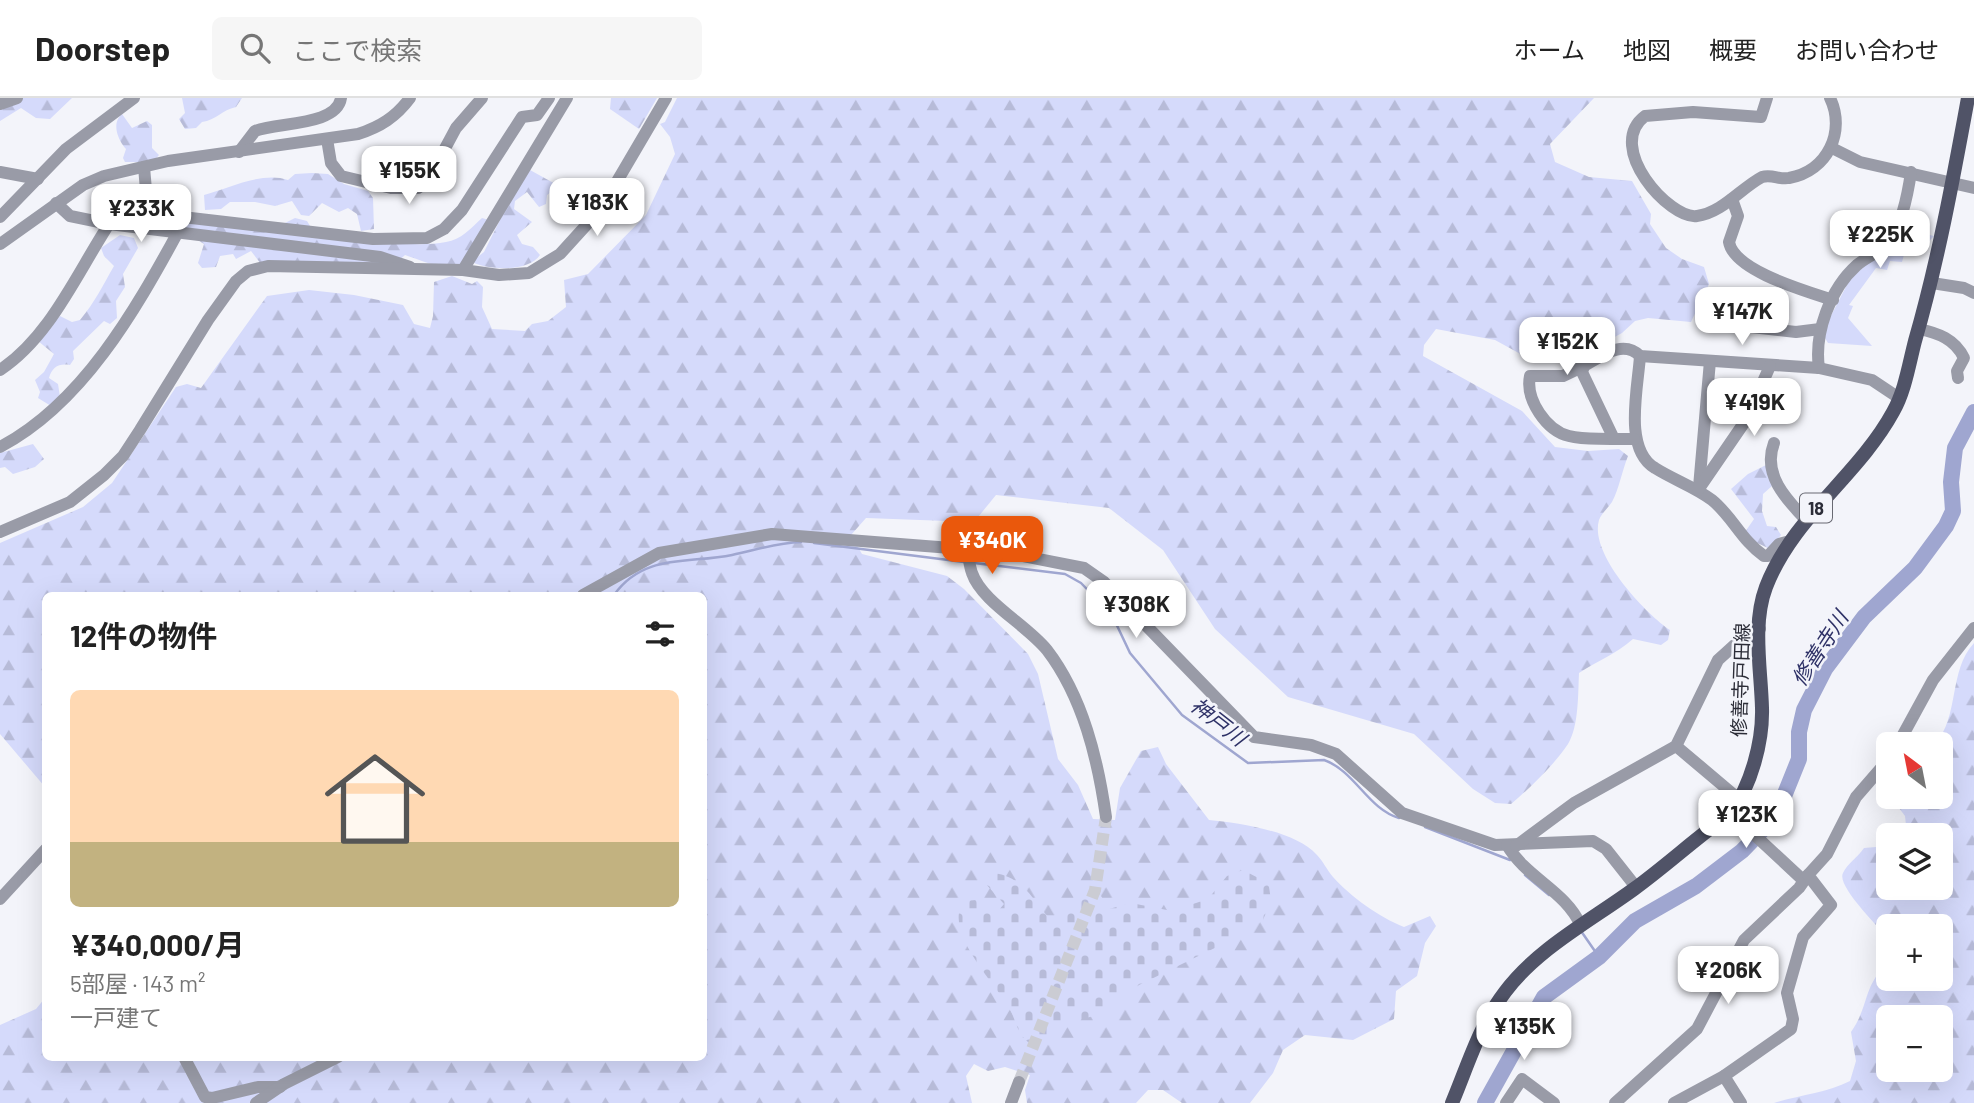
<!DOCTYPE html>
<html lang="ja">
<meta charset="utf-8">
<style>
body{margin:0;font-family:Barlow,"Noto Sans JP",sans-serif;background:#f6f6f6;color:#222;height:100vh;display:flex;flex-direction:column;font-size:26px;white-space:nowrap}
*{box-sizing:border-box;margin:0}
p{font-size:23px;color:#767676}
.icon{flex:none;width:38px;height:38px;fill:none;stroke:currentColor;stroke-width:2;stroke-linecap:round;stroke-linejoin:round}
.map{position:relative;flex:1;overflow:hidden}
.drawer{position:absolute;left:42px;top:494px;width:665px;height:469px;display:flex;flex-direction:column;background:#fff;border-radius:10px;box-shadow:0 7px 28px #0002}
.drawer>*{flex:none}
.needle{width:46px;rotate:328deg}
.controls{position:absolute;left:1876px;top:634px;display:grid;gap:14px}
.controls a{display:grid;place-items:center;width:77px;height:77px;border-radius:10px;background:#fff;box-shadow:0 7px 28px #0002;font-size:35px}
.price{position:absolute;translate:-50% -60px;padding:0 16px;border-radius:14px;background:#fff;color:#222;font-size:23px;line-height:46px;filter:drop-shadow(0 2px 4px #0008)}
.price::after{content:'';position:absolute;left:50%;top:42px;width:21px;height:16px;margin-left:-10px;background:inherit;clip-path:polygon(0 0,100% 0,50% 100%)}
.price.on{background:#ea580c;color:#fff}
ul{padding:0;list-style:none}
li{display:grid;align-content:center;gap:14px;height:371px;padding:0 28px}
li span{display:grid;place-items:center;height:217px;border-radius:10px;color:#555}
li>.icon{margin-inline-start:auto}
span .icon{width:126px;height:126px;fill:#fffc;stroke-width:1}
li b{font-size:30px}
h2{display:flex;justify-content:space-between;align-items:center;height:84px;padding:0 28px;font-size:30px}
header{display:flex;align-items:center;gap:42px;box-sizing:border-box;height:98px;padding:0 35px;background:#fff;border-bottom:2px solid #e0e0e0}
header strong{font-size:33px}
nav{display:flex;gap:38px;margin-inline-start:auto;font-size:24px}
.search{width:490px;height:63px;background:#f6f6f6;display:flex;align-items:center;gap:18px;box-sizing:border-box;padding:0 24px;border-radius:10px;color:#767676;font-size:26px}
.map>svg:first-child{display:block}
.green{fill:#d5dafb}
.forest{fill:url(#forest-firs);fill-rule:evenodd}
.cemetery{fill:url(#cemetery-stones)}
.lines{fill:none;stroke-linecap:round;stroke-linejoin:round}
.stream{stroke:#9fa6d0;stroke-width:2.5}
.river{stroke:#9fa6d0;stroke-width:16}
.minor-tunnel{stroke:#cbccd3;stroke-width:12;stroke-dasharray:12 6;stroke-linecap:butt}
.minor{stroke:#999ba7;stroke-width:12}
.major{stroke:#505367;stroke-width:14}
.labels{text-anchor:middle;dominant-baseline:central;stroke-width:5;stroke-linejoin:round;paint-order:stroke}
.shield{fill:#f3f4fa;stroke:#686972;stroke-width:2}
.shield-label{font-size:18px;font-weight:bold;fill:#2c2d38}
.street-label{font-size:19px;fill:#2c2d38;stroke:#f3f4fa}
.water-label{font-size:21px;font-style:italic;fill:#2f3267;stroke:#f3f4fa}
</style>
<header>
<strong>Doorstep</strong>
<div class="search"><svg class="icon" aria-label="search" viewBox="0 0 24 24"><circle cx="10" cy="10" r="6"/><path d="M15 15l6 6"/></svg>ここで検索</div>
<nav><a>ホーム</a><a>地図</a><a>概要</a><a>お問い合わせ</a></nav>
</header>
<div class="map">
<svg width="1974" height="1005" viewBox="0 0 1974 1005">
<defs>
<pattern id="forest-firs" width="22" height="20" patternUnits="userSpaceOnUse" patternTransform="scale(1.75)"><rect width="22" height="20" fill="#d5dafb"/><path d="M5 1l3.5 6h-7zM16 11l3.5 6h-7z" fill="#b7bbd8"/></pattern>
<pattern id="cemetery-stones" width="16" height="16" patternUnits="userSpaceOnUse" patternTransform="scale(1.75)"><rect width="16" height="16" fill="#d5dafb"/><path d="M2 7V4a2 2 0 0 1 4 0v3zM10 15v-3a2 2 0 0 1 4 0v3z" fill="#b7bbd8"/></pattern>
</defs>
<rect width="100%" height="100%" fill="#f3f4fa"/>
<!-- green -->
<polygon class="green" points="1922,135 1934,138 1919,154 1905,153 1902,164 1890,163 1887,172 1876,170 1849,207 1853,208 1848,220 1872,248 1828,245 1822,235 1850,181 1898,139"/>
<!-- forest -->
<g class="forest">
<polygon points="0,0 72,0 50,21 36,20 21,10 0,23"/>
<path d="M182 0H242L236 9C222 12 216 22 202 24L196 30 185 31 179 21 185 15Z"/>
<polygon points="611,0 657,0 639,31 610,11"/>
<path d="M677 0H1594L1550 46 1555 64 1589 79 1632 83 1651 116 1650 126 1666 150 1682 161 1704 169 1709 186 1691 224 1648 220 1635 223 1622 235 1567 265 1535 264 1495 242 1436 231 1424 247 1423 258 1522 313 1555 349 1588 353 1619 351 1628 358C1622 373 1619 391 1612 404 1608 410 1601 416 1599 422 1589 456 1645 515 1670 532L1668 542 1661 547 1633 541C1616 556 1597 563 1579 575 1578 595 1579 628 1568 646 1555 666 1529 691 1511 706L1495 705 1473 691 1414 636 1288 599 1215 531 1163 452 1109 410 996 397 974 424 866 420 851 437 862 456 947 478 964 491 1028 556 1038 576 1058 661 1078 687 1093 721 1115 722 1120 690 1141 653 1158 649 1166 666 1209 722C1240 725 1295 733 1317 757 1323 763 1327 772 1333 779 1351 799 1379 819 1404 829L1430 818 1436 828 1425 845 1417 878 1396 893 1394 921 1353 942 1305 937 1283 952 1273 975 1250 1005H1182L1163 992H1148L1136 1005H1027L1025 992 1030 977 1005 969 988 973 974 966 966 978 972 1005H0V927L36 911 45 900 46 959H704V497H46L45 689 0 636V445L83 409 112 385 176 289 187 286 201 290 267 198 309 192 354 197 403 207 414 226 430 230 433 218 434 184 452 178 472 186 477 183 483 189 482 209 492 231 525 233 532 226 548 223 566 209 564 182 588 176 646 117 675 56 670 39 660 26 665 24Z"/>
<path d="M122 16 132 30 147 23 152 27V50L159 57 153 64H125L123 60 126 51C118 42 111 25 122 16Z"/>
<path d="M530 72 559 88 547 97 546 106 539 109 527 94 515 103 514 111 532 124 517 137 522 146 533 149 540 157C529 174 490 172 474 165L475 161 484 154 508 106Z"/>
<path d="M312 75 328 76 344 86 368 93 373 100 374 131 361 133 357 116 348 110 339 114 322 105 309 118 301 117 292 103 275 108 255 104H230L221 111 205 112 204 97C229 90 263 73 288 82L295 76Z"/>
<path d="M153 102 165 114 279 128 295 120 307 123 315 136C351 139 411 151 446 144 461 142 471 130 482 120L489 122 465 165C442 173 426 164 405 157L394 167 261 166 251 153 236 161 233 156 220 158 216 169 202 170 198 165 204 146 196 141 122 119 134 108Z"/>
<path d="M120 137 134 140 138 150 123 176 125 189 116 203 117 220 110 226 104 223 73 253 74 261 70 267C59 265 52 269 49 280L58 286 60 299 51 308 38 300 40 294 35 282 44 274 54 256 38 243 60 218 72 224 80 222C95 204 103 187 114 168L104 158 101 150Z"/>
<polygon points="33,346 44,361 35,369 13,376 5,369 0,370 0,355"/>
<polygon points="1766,367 1772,388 1763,396 1762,413 1767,428 1776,429 1781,437 1770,451 1751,442 1745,434 1754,421 1731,391 1748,376"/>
<path d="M1974 545V1005H1774C1799 997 1827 995 1850 983L1856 963 1851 934C1870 907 1862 889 1888 865V880H1941V828H1888V841C1879 829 1836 788 1843 775 1847 766 1858 759 1864 750L1888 748V789H1941V737H1907L1905 718 1890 698H1941V646H1935C1960 618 1948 573 1974 545ZM1888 919H1941V971H1888Z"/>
</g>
<!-- cemetery -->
<path class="cemetery" d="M1243 772 1264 783 1269 789 1271 802 1263 822 1227 844 1139 887 1097 917 1065 926 1036 945 1028 944C1017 935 1016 923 1010 911 996 886 940 830 965 803L976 802 998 813 1004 806 985 785 988 775C1030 774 1039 822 1061 827L1064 824 1067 805 1083 792 1098 793 1109 811 1131 805 1172 813 1208 801 1227 778Z"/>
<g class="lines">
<!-- stream -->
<g class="stream">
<polyline points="814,445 964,464"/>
<path d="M974 465 1065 476 1081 485 1112 517 1130 555 1182 617 1248 665 1324 662C1355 673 1368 711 1399 720"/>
<path d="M614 497C644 455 689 466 732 457 756 452 776 445 801 444"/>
<polyline points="1425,729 1510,762"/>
<polyline points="1525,777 1549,797"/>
<polyline points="1581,833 1599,859"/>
</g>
<!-- river -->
<polyline class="river" points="1485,1005 1544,899 1599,859 1635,823 1696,788 1742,753 1776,718 1799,661 1799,634 1804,612 1825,571 1864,519 1915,470 1946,428 1953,413 1951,384 1955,350 1974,314"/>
<!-- minor-tunnel -->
<polyline class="minor-tunnel" points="1019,984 1095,792 1106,719"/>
<!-- minor -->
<g class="minor">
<path d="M1767 0 1761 19 1693 14 1645 18C1604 49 1670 122 1697 118 1722 115 1741 90 1762 79 1772 76 1780 82 1789 80 1828 73 1846 33 1830 0"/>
<polyline points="0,6 17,0"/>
<polyline points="327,41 331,65 341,78 391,90 418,90 428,82 456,30 482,0"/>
<polyline points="1832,50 1860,64 1974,90"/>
<path d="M239 54 255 33C277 24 337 28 341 0"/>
<polyline points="144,69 148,115 373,141 427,140 444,131 462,112 522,19 537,17 549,0"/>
<polyline points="0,74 38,81"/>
<path d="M1732 101 1738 118 1729 144C1734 173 1806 193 1833 202"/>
<polyline points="56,105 70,118 109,126 380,159 410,169"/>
<polyline points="0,119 66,51 134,0"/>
<path d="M0 146 83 87 104 78 168 63 358 36C380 29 396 19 410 0"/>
<polyline points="463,172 567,0"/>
<polyline points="1932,185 1964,190 1974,195"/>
<polyline points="1724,226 1796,234 1820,231"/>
<path d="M1919 231C1938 235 1955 241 1964 260L1957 273 1958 280"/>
<path d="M1640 258C1638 290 1623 351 1655 370 1674 382 1695 389 1712 402 1732 418 1742 443 1764 458H1768L1779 446 1790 443"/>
<path d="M1584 268 1563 278H1530C1525 302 1547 333 1569 338 1584 342 1599 340 1614 341"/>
<path d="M1819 270C1814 235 1830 191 1857 167 1868 158 1883 153 1891 141 1903 122 1908 95 1911 74"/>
<path d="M0 272C50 239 77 175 109 126"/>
<path d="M1634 341H1614L1582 274 1584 268C1602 258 1623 241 1640 258L1819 270 1872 282 1899 300"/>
<path d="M1774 345C1762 376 1786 401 1806 422"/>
<path d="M0 349C82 306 135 213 178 134"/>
<polyline points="1699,389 1710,263"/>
<polyline points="1698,392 1746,322 1770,268"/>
<polyline points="0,434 70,404 104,377 123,358 140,332 208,222 236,183 248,173 268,168 463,172 499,177 529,175 560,156 590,123 609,97 666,0"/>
<path d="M966 449C969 458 969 467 972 475 982 504 1027 527 1047 552 1083 599 1098 662 1106 719"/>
<polyline points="583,497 659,455 772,436 1002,454 1084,470 1104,484 1254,639 1311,647 1336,656 1402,715 1495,747 1593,743 1606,751 1636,789"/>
<polyline points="1898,646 1933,582 1974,530"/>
<polyline points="1676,648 1740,702"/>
<polyline points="1731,715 1803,782"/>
<path d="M1507 747C1526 780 1566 793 1581 828"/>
<polyline points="1516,748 1574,705 1676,648 1718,562 1739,543 1760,531"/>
<polyline points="0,801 46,751"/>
<polyline points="184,959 205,999 212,1000 258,989 280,989"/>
<polyline points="1724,978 1741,1005"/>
<polyline points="256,1005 284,986 338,959"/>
<polyline points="1011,1005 1019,984"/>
<polyline points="1506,1005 1522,981 1554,1005"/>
<polyline points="1615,1005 1697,931 1744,842 1799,790 1808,777"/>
<polyline points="1674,1005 1724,978 1791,931 1793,921 1787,895 1803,839 1831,807 1808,777 1827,756 1856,699 1888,662"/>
</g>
<!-- major -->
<path class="major" d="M1452 1005C1468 967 1479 928 1505 894 1537 851 1590 823 1634 791 1667 767 1697 739 1731 715 1751 687 1763 644 1762 610 1761 571 1752 526 1766 489 1793 419 1858 378 1893 314 1905 293 1909 266 1915 243 1938 163 1953 82 1968 0"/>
</g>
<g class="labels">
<!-- shield labels -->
<rect class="shield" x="1800" y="395.5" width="32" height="29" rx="5"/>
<g class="shield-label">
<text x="1816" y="410">18</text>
</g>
<!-- street labels -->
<g class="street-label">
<text transform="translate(1740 582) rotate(-88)">修善寺戸田線</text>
</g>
<!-- water labels -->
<g class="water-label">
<text transform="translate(1819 550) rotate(-57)">修善寺川</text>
<text transform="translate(1219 623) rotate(38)">神戸川</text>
</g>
</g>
</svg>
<div class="controls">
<a><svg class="needle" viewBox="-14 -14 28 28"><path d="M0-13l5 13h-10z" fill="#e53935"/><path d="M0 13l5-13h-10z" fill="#767676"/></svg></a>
<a><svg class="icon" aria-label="layers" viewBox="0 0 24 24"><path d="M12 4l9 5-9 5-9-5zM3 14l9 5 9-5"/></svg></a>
<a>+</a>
<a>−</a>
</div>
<b class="price" style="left:409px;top:108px">¥155K</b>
<b class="price" style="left:597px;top:140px">¥183K</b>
<b class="price" style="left:141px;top:146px">¥233K</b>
<b class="price" style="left:1880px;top:172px">¥225K</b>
<b class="price" style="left:1742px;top:249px">¥147K</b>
<b class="price" style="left:1567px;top:279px">¥152K</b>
<b class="price" style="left:1754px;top:340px">¥419K</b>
<b class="price on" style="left:992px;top:478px">¥340K</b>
<b class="price" style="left:1136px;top:542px">¥308K</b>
<b class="price" style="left:1746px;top:752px">¥123K</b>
<b class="price" style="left:1728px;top:908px">¥206K</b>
<b class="price" style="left:1524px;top:964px">¥135K</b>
<section class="drawer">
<h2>12件の物件<svg class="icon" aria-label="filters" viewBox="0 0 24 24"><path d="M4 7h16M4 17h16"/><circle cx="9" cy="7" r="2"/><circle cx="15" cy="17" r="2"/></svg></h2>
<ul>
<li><span style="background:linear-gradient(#ffd9b3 70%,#c2b280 0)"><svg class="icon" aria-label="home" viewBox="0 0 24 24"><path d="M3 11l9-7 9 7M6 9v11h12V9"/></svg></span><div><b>¥340,000/月</b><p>5部屋 · 143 m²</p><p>一戸建て</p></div></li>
</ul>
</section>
</div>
